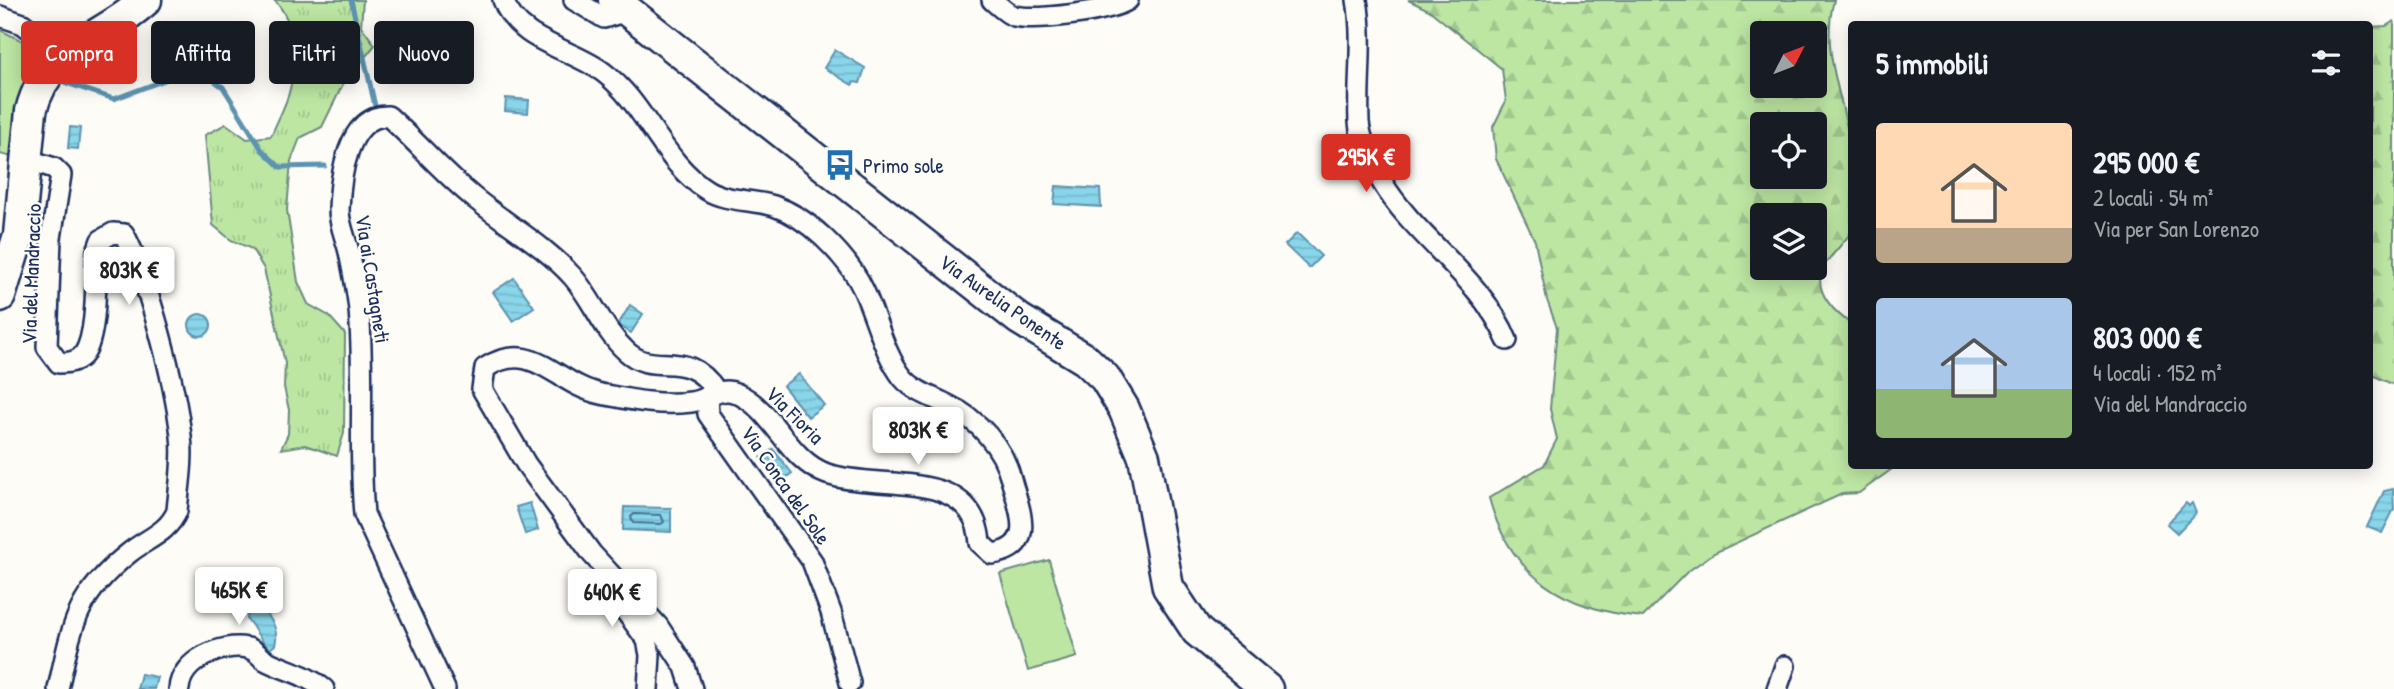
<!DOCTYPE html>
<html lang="it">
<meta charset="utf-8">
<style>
body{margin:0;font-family:"Patrick Hand",sans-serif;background:#242831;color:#f1f3f6;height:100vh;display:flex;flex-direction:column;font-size:26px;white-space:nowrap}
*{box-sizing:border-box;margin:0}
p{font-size:23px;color:#9ea1a6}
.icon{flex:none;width:38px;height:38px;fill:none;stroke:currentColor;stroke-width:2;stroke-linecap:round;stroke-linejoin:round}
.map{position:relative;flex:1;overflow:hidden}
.sheet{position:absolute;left:1848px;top:21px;width:525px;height:448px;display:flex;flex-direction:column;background:#171b24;border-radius:7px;box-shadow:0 4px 18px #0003}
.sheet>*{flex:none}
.banner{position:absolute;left:21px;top:21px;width:665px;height:63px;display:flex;gap:14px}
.needle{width:46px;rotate:48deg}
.controls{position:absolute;left:1750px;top:21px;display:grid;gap:14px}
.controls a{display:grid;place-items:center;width:77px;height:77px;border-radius:7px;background:#171b24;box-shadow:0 4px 18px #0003;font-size:35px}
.price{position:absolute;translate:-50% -60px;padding:0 16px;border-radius:7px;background:#fff;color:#222;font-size:23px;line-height:46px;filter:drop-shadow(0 2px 4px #0008)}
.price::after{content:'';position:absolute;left:50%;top:42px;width:21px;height:16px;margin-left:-10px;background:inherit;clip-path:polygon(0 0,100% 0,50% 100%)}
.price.selected{background:#d93025;color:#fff}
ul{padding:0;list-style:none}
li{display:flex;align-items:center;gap:21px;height:175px;padding:0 28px}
li span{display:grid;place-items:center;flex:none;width:196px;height:140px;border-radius:7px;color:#555}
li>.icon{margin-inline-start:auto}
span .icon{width:84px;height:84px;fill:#fffc;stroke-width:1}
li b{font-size:30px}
h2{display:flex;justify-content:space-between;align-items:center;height:84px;padding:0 28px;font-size:30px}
.pill{padding:0 24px;border-radius:7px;background:#171b24;box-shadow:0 4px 18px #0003;font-size:24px;line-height:63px}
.pill.selected{background:#d93025;color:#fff}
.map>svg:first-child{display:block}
.grass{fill:url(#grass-tufts);stroke:#6c8a80;stroke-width:2}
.forest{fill:url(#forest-firs);stroke:#6c8a80;stroke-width:2;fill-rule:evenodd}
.green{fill:#bde6a3;stroke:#6c8a80;stroke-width:2}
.water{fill:url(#water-rules);stroke:#5d93b1;stroke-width:2}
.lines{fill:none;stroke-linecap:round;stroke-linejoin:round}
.shore{stroke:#477196;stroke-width:2}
.stream{stroke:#5d93b1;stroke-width:5}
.minor-casing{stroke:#1b2f5e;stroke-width:24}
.primary-casing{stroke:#1b2f5e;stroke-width:35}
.minor{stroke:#fdfcf7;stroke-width:19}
.primary{stroke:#fdfcf7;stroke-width:30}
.labels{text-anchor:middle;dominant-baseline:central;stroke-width:5;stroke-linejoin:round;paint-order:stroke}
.poi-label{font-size:21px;fill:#1b2f5e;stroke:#fdfcf7;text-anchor:start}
.street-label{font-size:21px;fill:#1b2f5e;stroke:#fdfcf7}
</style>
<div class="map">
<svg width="2394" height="689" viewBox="0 0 2394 689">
<defs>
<pattern id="grass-tufts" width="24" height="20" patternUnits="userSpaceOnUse" patternTransform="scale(1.75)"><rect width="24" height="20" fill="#bde6a3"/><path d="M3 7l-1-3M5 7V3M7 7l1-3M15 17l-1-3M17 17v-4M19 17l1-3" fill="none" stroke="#a2c68f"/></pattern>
<pattern id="forest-firs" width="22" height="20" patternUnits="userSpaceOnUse" patternTransform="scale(1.75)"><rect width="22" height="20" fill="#bde6a3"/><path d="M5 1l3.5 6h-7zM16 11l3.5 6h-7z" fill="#a2c68f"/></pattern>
<pattern id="water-rules" width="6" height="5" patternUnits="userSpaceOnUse" patternTransform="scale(1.75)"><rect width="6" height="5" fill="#89d5e9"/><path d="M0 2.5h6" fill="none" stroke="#76b7ca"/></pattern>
</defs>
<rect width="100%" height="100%" fill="#fdfcf7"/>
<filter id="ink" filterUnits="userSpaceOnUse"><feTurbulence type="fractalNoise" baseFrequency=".0143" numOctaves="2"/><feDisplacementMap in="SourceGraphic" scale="14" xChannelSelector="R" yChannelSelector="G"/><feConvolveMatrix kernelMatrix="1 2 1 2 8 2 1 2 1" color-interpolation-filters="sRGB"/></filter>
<g filter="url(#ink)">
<!-- grass -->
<path class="grass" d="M274 0H363L361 26 375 45 343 84 322 127 300 138 291 161 287 210 298 282 308 304 329 316 345 334 344 433 337 456 305 445 281 449 288 434 289 410 284 387 285 363 264 269 252 249 231 240 213 225 205 135 226 124 247 139 271 136C277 121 287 104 290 89 297 60 296 22 274 0Z"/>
<!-- forest -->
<g class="forest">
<path d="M1408 0H1834C1820 51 1843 94 1850 144 1855 172 1852 203 1851 232 1844 243 1834 252 1826 263 1809 288 1832 310 1851 324L1852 466H1896L1859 493 1842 494 1714 553 1687 572 1643 617C1564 610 1510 576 1489 498L1544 465 1557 439 1550 409 1557 328 1547 300 1535 241 1496 159 1493 127 1506 101 1502 69 1429 10ZM1762 33H1815V86H1762ZM1762 124H1815V177H1762ZM1762 215H1815V268H1762Z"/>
<polygon points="2394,21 2394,385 2370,374 2370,27 2386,26"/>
</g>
<!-- green -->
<g class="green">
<polygon points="0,30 29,44 42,58 15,107 12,157 0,154"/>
<polygon points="1049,560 1077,657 1028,671 1000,574"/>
</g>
<!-- water -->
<g class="water">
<polygon points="199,41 207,54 182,66 174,53"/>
<polygon points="835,50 865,68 860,83 854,82 852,85 824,68"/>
<polygon points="506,98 529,100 528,113 505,111"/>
<polygon points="70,127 80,128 78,149 68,148"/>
<polygon points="1056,186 1100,189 1101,207 1054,204"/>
<polygon points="1297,233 1321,256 1309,268 1285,245"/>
<polygon points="514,278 534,307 513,321 493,292"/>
<polygon points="630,305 643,314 631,333 618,325"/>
<circle cx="200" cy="325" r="11"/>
<polygon points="799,374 824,405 808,417 783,386"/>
<polygon points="773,449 792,473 780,482 761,458"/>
<polygon points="2393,489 2394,509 2382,533 2367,527 2384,491"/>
<polygon points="530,503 538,530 525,534 516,507"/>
<polygon points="2186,503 2189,506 2192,503 2196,513 2177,533 2167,524"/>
<polygon points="624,507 671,508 671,532 623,530"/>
<path d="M255 608C271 613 279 629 275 645L270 649C261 643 255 628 247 619L248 612Z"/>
<polygon points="141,674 157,677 154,689 137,689"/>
</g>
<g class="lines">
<!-- shore -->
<polygon class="shore" points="634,514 661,515 664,522 661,524 633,523 631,517"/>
<!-- stream -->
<g class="stream">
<polyline points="351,0 375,106"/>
<polyline points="66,83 114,99 178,75 209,77 223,87 262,150 280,167 325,166"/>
</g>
<defs>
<g id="minor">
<path d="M503 0C518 42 571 48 603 72 646 104 662 162 707 190 727 202 752 199 774 206 792 212 809 224 823 237 839 252 855 271 864 291 877 319 884 354 903 378 915 392 933 397 948 405 978 419 1003 447 1011 479 1020 512 1037 547 992 554L980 543C974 466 881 492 827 474 787 460 774 409 736 393 720 386 707 400 691 402 660 406 632 400 601 394 556 385 533 337 485 368L482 389 526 464 592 554 658 626 685 667 692 689"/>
<polyline points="574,0 604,18 627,11"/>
<path d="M992 0C998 5 1007 14 1014 16 1037 21 1109 12 1128 0"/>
<path d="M1357 0C1364 41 1357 81 1359 122 1360 139 1373 167 1382 182 1416 239 1481 277 1507 340"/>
<polyline points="0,16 23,24 63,56"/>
<path d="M26 159 54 168 61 175 51 238 47 347 59 363C68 363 78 362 84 354 98 333 95 277 97 251L101 240 113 233 124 234C149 281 175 383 181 436 184 460 179 487 177 511 168 533 146 539 129 553 75 596 72 626 58 689"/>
<polyline points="707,397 708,414 812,561 831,612 850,683"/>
<polyline points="628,593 621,600 621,605 647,640 650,655 648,689"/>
<path d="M179 689C181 660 222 643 247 648 255 649 259 656 265 660 286 671 304 673 324 689"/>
<path d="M445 689 364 514C358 446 365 379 359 310 357 291 353 271 349 252 346 239 339 224 339 210 340 179 347 115 388 116 417 142 442 172 473 197 506 224 544 245 573 277 593 300 603 330 626 351 656 379 685 344 717 392"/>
<polyline points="1777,689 1785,666"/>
</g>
<g id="primary">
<polyline points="614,0 1019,319 1086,360 1105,378 1124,409 1144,457 1168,587 1197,631 1267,689"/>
<path d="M0 296 19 235 31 111C48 45 101 41 146 0"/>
</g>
</defs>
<!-- minor casing -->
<use href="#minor" class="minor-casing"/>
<!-- primary casing -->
<use href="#primary" class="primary-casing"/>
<!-- minor -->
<use href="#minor" class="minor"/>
<!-- primary -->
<use href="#primary" class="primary"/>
</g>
</g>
<!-- icons -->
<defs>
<symbol id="bus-bare" viewBox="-9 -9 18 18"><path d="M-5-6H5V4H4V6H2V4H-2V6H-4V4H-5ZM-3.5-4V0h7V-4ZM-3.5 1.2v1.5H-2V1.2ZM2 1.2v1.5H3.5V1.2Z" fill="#1f6fb2" stroke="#fdfcf7" stroke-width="2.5" paint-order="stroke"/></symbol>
</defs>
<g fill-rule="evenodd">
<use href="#bus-bare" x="818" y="143" width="44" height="44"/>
</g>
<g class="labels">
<!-- poi labels -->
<g class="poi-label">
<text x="863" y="165">Primo sole</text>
</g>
<!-- street labels -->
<g class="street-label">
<text transform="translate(31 274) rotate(-88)">Via del Mandraccio</text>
<text transform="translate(373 279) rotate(81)">Via ai Castagneti</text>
<text transform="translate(1003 302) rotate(35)">Via Aurelia Ponente</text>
<text transform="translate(795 415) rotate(45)">Via Fioria</text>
<text transform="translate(786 485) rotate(55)">Via Conca del Sole</text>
</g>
</g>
</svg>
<div class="controls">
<a><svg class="needle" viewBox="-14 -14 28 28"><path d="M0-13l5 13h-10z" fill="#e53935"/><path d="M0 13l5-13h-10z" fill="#9ea1a6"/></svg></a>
<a><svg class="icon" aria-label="locate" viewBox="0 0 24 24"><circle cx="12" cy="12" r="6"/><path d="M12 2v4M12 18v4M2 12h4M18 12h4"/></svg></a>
<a><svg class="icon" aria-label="layers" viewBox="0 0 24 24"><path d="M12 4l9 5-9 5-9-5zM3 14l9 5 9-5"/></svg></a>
</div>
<b class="price selected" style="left:1366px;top:194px">295K €</b>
<b class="price" style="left:129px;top:307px">803K €</b>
<b class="price" style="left:918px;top:467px">803K €</b>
<b class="price" style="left:239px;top:627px">465K €</b>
<b class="price" style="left:612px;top:629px">640K €</b>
<div class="banner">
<a class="pill selected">Compra</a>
<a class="pill">Affitta</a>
<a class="pill">Filtri</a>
<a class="pill">Nuovo</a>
</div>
<section class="sheet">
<h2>5 immobili<svg class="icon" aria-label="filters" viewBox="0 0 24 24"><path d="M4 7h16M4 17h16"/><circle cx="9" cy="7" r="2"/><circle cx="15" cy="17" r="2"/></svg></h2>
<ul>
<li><span style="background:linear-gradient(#ffd9b3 75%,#b9a48a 0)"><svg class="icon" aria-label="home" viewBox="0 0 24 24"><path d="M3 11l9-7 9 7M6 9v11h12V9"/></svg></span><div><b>295 000 €</b><p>2 locali · 54 m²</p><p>Via per San Lorenzo</p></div></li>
<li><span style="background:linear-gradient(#a9c7e8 65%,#8fb573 0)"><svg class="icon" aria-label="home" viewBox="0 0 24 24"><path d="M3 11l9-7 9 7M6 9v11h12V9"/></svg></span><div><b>803 000 €</b><p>4 locali · 152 m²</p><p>Via del Mandraccio</p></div></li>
</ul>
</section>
</div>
